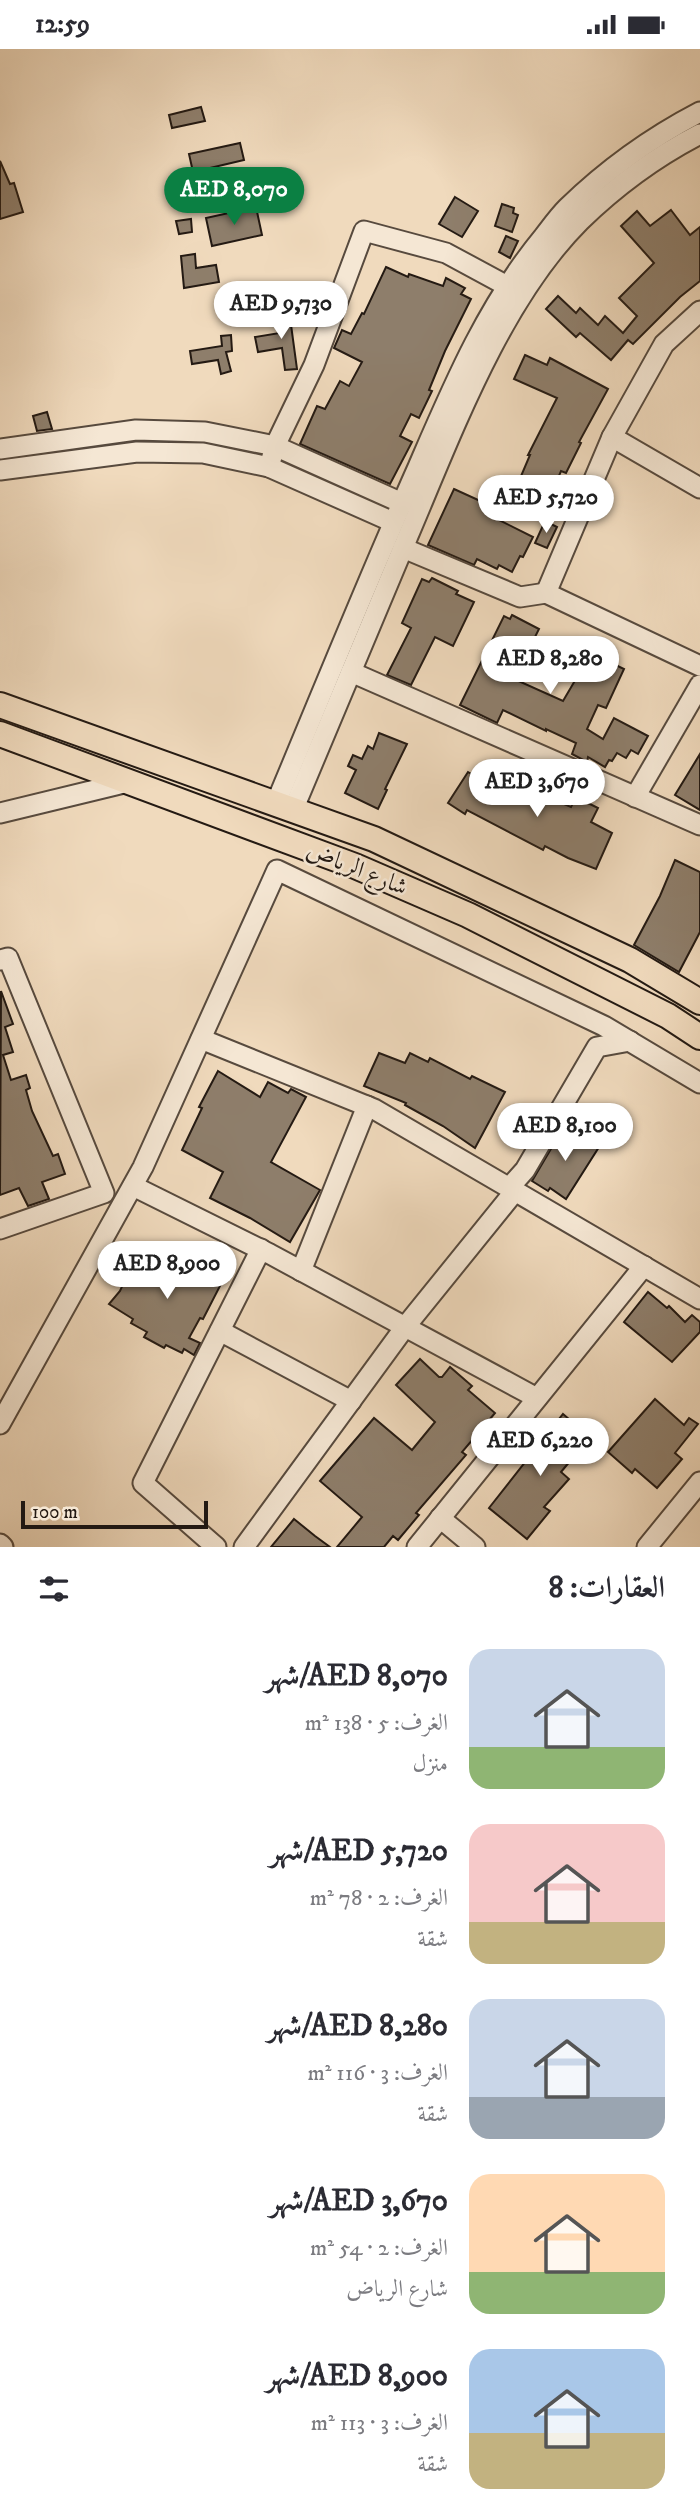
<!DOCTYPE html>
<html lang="ar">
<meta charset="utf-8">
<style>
body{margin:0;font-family:"IM FELL DW Pica",Amiri,serif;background:#f2f2f3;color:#2b2b33;direction:rtl;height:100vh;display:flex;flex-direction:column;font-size:26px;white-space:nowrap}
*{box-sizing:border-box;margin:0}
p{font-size:23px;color:#7c7c81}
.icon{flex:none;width:38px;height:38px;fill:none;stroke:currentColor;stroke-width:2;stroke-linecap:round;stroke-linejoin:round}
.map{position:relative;height:1498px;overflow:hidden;direction:ltr}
.drawer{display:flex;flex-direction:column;background:#fff;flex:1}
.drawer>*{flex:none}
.scale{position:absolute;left:21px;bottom:18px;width:187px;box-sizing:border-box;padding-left:7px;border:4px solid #241a13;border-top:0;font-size:19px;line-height:24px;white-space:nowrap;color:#241a13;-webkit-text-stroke:5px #f5e7d4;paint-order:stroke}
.price{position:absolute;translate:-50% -60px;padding:0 16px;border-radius:24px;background:#fff;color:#222;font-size:23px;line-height:46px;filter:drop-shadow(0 2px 4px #0008)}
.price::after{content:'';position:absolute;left:50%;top:42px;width:21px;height:16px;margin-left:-10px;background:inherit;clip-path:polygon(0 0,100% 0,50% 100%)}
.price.on{background:#0b8043;color:#fff}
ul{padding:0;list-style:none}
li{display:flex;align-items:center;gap:21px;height:175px;padding:0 35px}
li span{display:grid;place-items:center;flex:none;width:196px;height:140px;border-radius:21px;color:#555}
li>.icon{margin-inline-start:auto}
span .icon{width:84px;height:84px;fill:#fffc;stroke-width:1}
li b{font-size:30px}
h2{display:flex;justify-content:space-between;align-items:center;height:84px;padding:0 35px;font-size:30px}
.status{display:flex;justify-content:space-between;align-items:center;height:49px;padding:0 35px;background:#fff;direction:ltr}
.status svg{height:19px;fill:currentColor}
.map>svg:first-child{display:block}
.building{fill:#8e7e6b;stroke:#241a13;stroke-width:2}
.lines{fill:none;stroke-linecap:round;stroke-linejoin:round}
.minor-casing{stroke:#574a3e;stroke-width:23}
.major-casing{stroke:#241a13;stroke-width:28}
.minor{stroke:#f5e7d4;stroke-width:19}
.major{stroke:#f0dabd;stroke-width:24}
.labels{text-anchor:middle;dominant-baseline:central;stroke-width:5;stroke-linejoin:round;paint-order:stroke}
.street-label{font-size:24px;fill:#241a13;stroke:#f5e7d4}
</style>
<div class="status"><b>12:59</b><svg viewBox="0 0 49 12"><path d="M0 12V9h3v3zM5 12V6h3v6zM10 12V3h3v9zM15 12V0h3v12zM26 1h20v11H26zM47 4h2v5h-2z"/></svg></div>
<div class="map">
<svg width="700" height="1498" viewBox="0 0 700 1498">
<rect width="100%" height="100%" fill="#f0dabd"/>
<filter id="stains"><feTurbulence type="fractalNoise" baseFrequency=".00286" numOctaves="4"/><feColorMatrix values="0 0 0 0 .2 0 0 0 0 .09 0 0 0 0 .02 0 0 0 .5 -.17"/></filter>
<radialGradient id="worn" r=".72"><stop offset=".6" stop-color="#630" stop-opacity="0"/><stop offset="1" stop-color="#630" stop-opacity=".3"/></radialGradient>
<!-- building -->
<g class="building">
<polygon points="201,58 205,72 172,79 169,66"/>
<polygon points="240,94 244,111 193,123 189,105"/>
<polygon points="0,112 10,135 14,134 23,163 0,170"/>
<polygon points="186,125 187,142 176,144 173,127"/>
<polygon points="455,148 478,162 462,188 439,175"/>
<polygon points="502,155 514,159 513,164 518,166 512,183 495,177"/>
<polygon points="256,158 262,186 212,197 206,169"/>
<polygon points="671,161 690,186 700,178 700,232 680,248 633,295 628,291 611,311 580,284 576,288 546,260 558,247 576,264 580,259 598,276 605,267 623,284 637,267 619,249 654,214 621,177 637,162 650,177"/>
<polygon points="191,170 192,183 179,185 176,172"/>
<polygon points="506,187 518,192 510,209 499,203"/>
<polygon points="195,205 196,219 216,216 219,233 184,239 181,207"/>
<polygon points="386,218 408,228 409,225 443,237 446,229 465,239 461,245 471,250 445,302 429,341 432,342 419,369 411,365 400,387 412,393 390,435 300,395 317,357 325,360 340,332 349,337 362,313 334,299 342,281 351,285 362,264 364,265"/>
<polygon points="289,261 297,320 285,321 282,299 258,303 255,288 280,284 277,262"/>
<polygon points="231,286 232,302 226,303 231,322 221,325 218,311 192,315 190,302 222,297 221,287"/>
<polygon points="525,306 547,316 550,309 608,340 579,393 581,394 566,424 561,422 545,460 513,446 530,406 528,406 557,349 514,330"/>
<polygon points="47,363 52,380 37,382 33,367"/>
<polygon points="454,440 498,460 495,469 533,488 523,508 520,507 512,523 499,516 497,520 477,510 474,516 428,496"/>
<polygon points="545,472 557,478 547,499 535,494"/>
<polygon points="432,529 458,542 456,545 474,553 453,597 435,588 411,636 387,626 411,579 402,574 422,530 429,533"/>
<polygon points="512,566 539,580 514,630 563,652 593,601 606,609 605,611 624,620 606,659 598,656 587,680 603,690 614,669 648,687 638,705 631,701 626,709 617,704 612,712 609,711 605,718 588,708 587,713 572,705 576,694 546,680 546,682 503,661 497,674 460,656 504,567 510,570"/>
<polygon points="379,684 407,695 385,740 387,741 378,760 345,744 356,721 348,717 353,706 362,710 368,697 373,700"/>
<polygon points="700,705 700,761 675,746"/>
<polygon points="468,723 514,750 521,737 571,758 576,748 598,759 591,773 612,784 596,820 568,809 545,797 543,801 467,761 465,765 448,754"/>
<polygon points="675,811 700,823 700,883 679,923 634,896 660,847"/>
<polygon points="1,942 13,975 5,978 13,1003 3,1006 11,1031 26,1026 30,1039 26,1041 32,1062 53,1107 58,1105 65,1125 42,1133 49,1150 28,1157 19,1139 0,1146"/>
<polygon points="379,1004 405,1014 410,1004 428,1013 430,1009 470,1030 472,1027 505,1043 475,1099 443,1077 405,1056 406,1054 364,1037"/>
<polygon points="218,1022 260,1048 268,1033 288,1044 291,1040 306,1048 271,1113 320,1141 290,1193 250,1169 210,1149 223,1123 182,1101 202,1059 199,1058"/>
<polygon points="565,1076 599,1098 566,1150 550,1139 548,1142 532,1132"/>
<polygon points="156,1204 180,1215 181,1214 221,1235 203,1270 200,1269 189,1289 200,1294 194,1306 184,1300 182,1304 166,1296 164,1299 144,1288 147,1283 131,1274 133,1270 109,1255 120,1242 130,1220 138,1223 145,1208 152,1212"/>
<polygon points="648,1243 667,1259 669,1257 685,1273 692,1266 700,1273 700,1283 672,1313 624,1273"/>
<polygon points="420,1310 439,1328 442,1328 450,1318 472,1337 468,1341 495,1364 462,1403 466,1406 416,1464 419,1466 398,1491 393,1487 384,1498 337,1498 362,1468 320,1432 374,1369 412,1401 435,1373 396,1336"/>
<polygon points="655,1350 684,1376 689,1369 698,1375 675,1404 682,1410 657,1439 635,1420 632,1424 608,1403"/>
<polygon points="563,1365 590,1388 561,1423 569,1430 544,1458 550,1462 527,1490 489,1459"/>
<polygon points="294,1470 315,1487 330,1498 271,1498"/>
</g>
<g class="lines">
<defs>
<g id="minor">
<polyline points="700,262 664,295 612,388 546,544 700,617"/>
<polyline points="612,388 700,439"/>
<polyline points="0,400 136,381 205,383 275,397 402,454"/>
<polyline points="269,418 275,397 314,316 364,182 446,204 507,237"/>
<polyline points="0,421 137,403 203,404 269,418 393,473"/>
<polyline points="403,499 520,548 546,544"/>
<polyline points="351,623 700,776"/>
<polyline points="635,748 700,636"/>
<path d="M276 754C323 642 368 530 418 418 453 337 487 256 544 187 551 178 559 167 567 159 606 121 652 88 700 63"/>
<path d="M293 761C332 669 370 578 408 487 452 384 500 252 580 172 615 138 657 107 700 85"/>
<polyline points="0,764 128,733"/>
<polyline points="0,911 8,909 104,1144 0,1180"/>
<polyline points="201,990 374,1060 700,1250"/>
<polyline points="133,1137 270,1205 537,1349"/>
<polyline points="509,1139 525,1121 597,998 630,992"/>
<polyline points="301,1222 367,1057"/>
<polyline points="220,1282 351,1352"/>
<polyline points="0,1375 143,1118 277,821 604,977 700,1034"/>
<polyline points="440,1469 475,1498"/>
<polyline points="0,1495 3,1498"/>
<polyline points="216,1498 143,1434 261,1200"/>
<polyline points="244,1498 405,1278 515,1142"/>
<polyline points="417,1498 644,1217"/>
<polyline points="647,1498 700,1433"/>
</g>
<g id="major">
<polyline points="0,656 374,790 630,911 700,953"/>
<polyline points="0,685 355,817 468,866 668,967 700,988"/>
</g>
</defs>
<!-- minor casing -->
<use href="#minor" class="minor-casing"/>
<!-- major casing -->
<use href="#major" class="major-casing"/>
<!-- minor -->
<use href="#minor" class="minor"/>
<!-- major -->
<use href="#major" class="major"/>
</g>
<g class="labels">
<!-- street labels -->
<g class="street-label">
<text transform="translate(357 820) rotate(22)">شارع الرياض</text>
</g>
</g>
<rect width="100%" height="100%" filter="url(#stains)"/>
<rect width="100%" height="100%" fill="url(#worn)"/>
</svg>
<div class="scale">100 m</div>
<b class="price on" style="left:234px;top:178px">AED 8,070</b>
<b class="price" style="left:281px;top:292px">AED 9,730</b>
<b class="price" style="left:546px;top:486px">AED 5,720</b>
<b class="price" style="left:550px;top:647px">AED 8,280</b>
<b class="price" style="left:537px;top:770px">AED 3,670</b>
<b class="price" style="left:565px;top:1114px">AED 8,100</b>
<b class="price" style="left:167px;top:1252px">AED 8,900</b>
<b class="price" style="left:540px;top:1429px">AED 6,220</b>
</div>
<section class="drawer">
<h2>العقارات: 8<svg class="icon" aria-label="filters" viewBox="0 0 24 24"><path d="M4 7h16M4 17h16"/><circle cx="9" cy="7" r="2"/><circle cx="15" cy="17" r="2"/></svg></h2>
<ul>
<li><span style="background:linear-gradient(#c9d6e8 70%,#8fb573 0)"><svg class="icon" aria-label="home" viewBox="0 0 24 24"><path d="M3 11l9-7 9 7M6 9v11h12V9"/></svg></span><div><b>AED 8,070/شهر</b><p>الغرف: 5 · 138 m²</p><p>منزل</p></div></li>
<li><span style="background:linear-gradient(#f6c9c9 70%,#c2b280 0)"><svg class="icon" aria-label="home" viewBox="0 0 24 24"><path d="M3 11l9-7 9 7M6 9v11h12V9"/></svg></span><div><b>AED 5,720/شهر</b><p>الغرف: 2 · 78 m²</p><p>شقة</p></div></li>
<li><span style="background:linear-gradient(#c9d6e8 70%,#9aa5b1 0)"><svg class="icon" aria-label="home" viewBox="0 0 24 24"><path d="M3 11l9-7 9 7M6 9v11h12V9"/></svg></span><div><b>AED 8,280/شهر</b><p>الغرف: 3 · 116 m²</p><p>شقة</p></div></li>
<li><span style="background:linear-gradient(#ffd9b3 70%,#8fb573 0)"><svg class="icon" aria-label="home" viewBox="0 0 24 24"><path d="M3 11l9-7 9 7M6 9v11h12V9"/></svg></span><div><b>AED 3,670/شهر</b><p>الغرف: 2 · 54 m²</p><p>شارع الرياض</p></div></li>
<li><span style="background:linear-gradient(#a9c7e8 60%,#c2b280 0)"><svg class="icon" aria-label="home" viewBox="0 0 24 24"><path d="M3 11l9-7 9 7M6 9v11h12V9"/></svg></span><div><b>AED 8,900/شهر</b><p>الغرف: 3 · 113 m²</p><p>شقة</p></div></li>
</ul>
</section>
